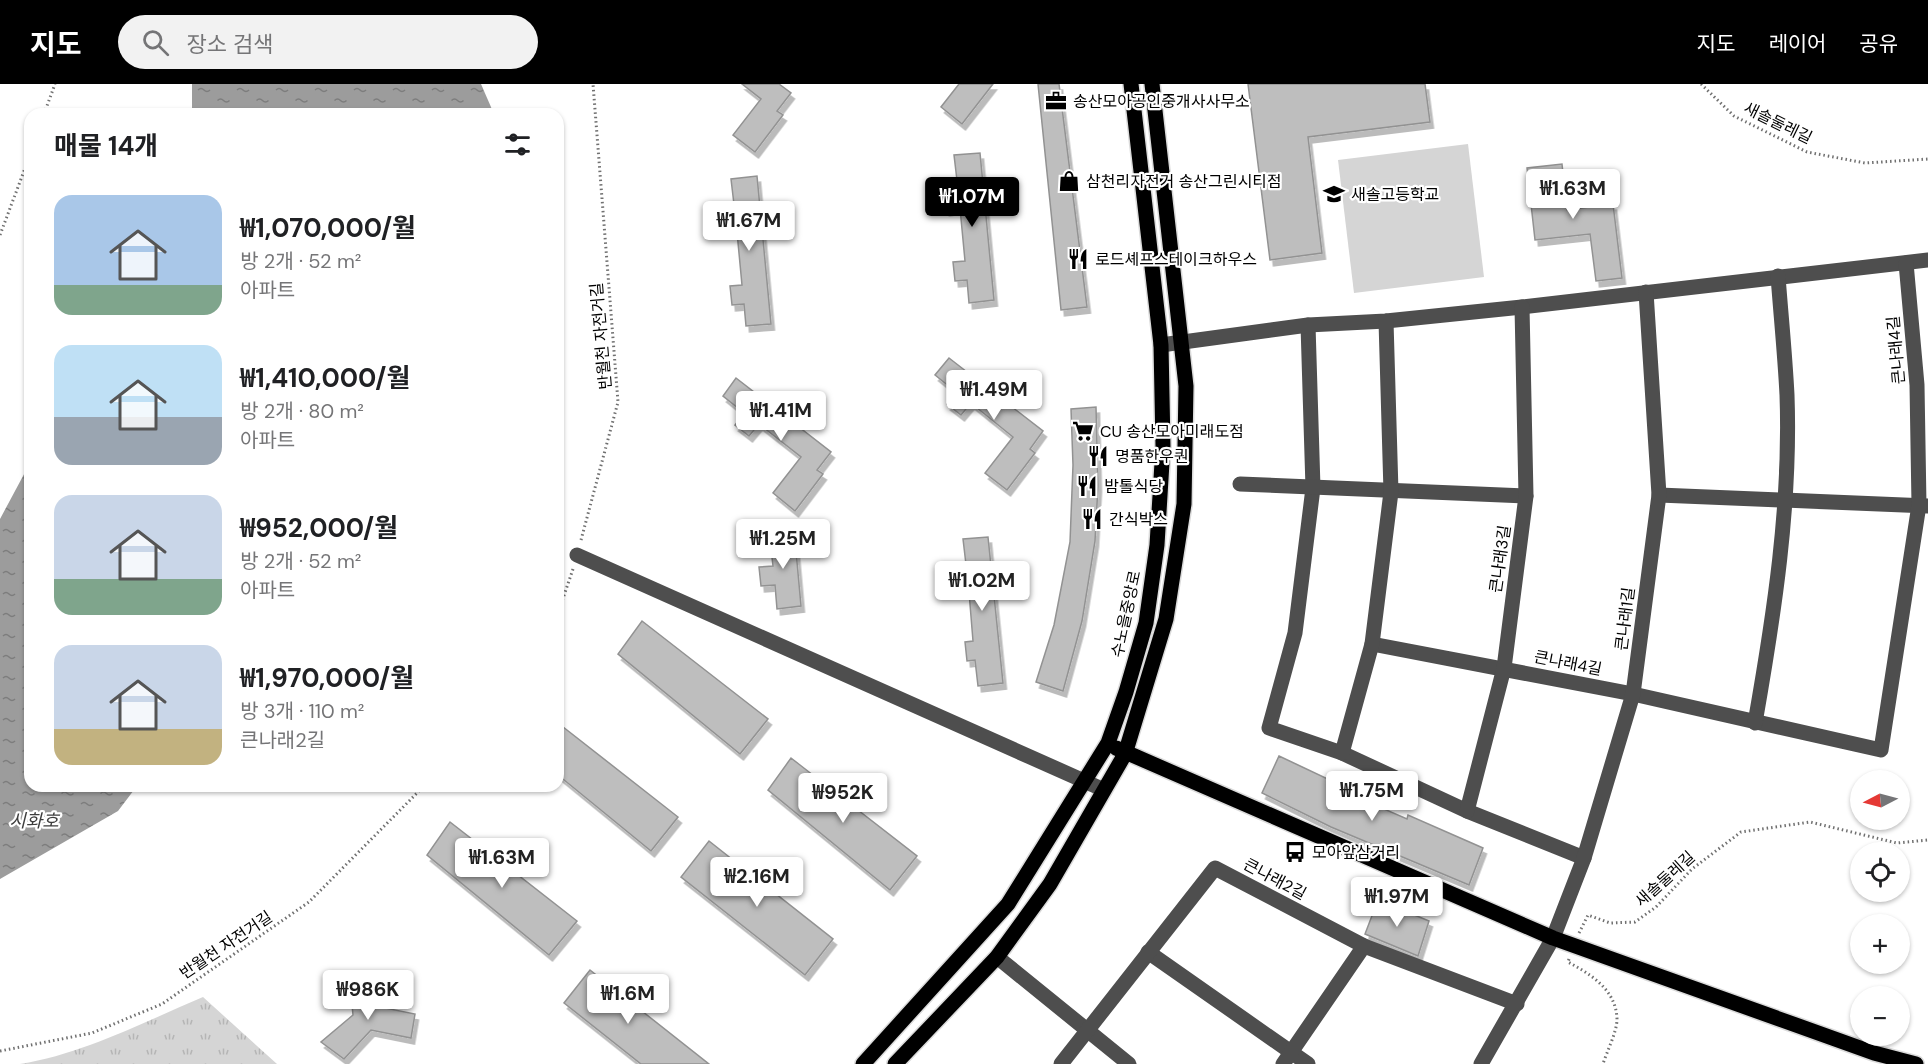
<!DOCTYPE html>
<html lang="ko">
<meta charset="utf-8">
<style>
body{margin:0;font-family:"DM Sans","Noto Sans KR",sans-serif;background:#f2f2f2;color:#202124;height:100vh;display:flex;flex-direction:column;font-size:22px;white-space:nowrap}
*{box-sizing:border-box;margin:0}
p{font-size:20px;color:#757577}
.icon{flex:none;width:33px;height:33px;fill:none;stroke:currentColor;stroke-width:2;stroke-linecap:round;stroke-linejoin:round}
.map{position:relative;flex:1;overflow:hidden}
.panel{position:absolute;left:24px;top:24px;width:540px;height:684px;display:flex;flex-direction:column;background:#fff;border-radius:18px;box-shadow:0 2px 4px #0004}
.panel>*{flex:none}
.needle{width:39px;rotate:264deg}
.fabs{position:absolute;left:1850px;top:686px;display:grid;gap:12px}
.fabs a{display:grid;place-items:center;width:60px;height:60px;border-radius:50%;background:#fff;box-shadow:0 2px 4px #0004;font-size:30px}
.price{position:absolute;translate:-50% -51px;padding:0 14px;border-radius:6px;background:#fff;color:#222;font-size:20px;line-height:39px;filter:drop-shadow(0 2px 3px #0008)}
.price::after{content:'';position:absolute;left:50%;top:36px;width:18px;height:14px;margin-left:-9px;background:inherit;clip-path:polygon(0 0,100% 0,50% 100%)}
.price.on{background:#000;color:#fff}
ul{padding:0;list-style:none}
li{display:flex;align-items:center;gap:18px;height:150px;padding:0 30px}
li span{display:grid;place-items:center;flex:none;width:168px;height:120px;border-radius:18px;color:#555}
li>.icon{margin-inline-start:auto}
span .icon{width:72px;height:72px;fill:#fffc;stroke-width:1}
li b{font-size:26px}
h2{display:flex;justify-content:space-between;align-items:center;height:72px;padding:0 30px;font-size:26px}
header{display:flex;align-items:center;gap:36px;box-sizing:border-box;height:84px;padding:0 30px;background:#000;color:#fff}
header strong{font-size:28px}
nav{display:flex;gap:33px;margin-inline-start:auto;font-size:21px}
.search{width:420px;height:54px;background:#f2f2f2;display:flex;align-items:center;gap:15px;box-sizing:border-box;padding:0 21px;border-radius:33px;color:#757577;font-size:22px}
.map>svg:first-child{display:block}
.grass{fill:url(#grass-tufts)}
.pitch{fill:#d5d5d5}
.water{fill:url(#water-ripples)}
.building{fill:#bebebe;stroke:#929292;stroke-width:1.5;filter:url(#shadow)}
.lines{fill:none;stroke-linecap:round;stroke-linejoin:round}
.major-casing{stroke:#dbdbdb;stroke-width:18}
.path{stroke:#707070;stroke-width:3;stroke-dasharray:1.5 3;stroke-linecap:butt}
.minor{stroke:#4e4e4e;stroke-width:15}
.major{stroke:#000;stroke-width:15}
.labels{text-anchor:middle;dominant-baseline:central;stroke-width:4.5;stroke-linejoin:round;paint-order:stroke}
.poi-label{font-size:16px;fill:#000;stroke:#fff;text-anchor:start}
.street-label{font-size:16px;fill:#000;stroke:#fff}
.water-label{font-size:18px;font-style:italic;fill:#3d3d3d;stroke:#fff}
</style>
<header>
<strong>지도</strong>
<div class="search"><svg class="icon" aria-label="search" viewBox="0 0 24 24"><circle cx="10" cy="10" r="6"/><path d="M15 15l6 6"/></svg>장소 검색</div>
<nav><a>지도</a><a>레이어</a><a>공유</a></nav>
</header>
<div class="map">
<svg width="1928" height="980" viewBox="0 0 1928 980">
<defs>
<pattern id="grass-tufts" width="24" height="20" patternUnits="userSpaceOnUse" patternTransform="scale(1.5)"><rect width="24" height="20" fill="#d5d5d5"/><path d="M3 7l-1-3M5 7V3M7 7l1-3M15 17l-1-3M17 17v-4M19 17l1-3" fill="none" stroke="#b5b5b5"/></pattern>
<pattern id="water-ripples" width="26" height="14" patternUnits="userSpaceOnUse" patternTransform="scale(1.5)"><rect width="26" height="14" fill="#9c9c9c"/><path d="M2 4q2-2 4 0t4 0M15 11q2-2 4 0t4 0" fill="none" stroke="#7d7d7d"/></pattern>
<filter id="shadow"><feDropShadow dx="3.5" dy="6" stdDeviation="0" flood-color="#0004"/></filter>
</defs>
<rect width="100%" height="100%" fill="#fff"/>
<!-- grass -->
<path class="grass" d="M203 913 277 980H20C83 970 144 938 203 913Z"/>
<!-- pitch -->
<polygon class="pitch" points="1468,60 1484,193 1354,209 1338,76"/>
<!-- water -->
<g class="water">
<polygon points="192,0 481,0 494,30 192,30"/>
<polygon points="30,379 30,702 137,702 118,727 0,795 0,435"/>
</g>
<!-- building -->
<g class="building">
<polygon points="742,0 779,0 791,9 777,27 783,31 755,68 733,51 761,15"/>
<polygon points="959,0 993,0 962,40 941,23"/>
<polygon points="1038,0 1059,0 1087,223 1061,226"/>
<polygon points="1248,0 1425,0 1430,38 1308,53 1322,169 1270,176"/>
<polygon points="980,69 994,216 969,219 967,196 955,197 953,178 965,177 960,124 946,126 944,106 958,105 954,71"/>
<polygon points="1562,80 1567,126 1613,120 1622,194 1596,197 1590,150 1535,156 1527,84"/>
<polygon points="757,92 771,240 746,242 744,220 732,221 730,202 742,201 737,148 724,149 722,130 735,129 731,95"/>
<polygon points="949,274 1043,347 1030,365 1035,369 1007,406 985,389 1013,353 971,319 961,331 947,320 956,308 935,291"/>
<polygon points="736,294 831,368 817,386 823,390 795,427 773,409 801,373 759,340 749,352 735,341 744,329 723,312"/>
<polygon points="1096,323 1098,402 1095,457 1082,537 1063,607 1036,598 1054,541 1070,458 1073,381 1071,325"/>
<polygon points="794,445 801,522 777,525 775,501 761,502 759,483 773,482 769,448"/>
<polygon points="988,453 1003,599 978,602 975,576 967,577 965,558 973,557 969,508 958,509 956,490 967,489 963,455"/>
<polygon points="642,537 768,635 740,670 618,570"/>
<polygon points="558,639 678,733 651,767 558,691"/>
<polygon points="1279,672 1349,705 1347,709 1407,735 1408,731 1483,764 1469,801 1331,743 1262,709"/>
<polygon points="791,674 917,772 890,806 768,706"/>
<polygon points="450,738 577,837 549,871 427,771"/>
<polygon points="709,757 833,855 805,891 681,793"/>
<polygon points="1378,816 1429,837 1418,872 1365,850"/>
<polygon points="590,886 709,980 641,980 564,919"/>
<polygon points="379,900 380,923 415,930 411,954 371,946 344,975 321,958 353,931 350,901"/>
</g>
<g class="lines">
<defs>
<g id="major">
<polyline points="1116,664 1553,854 1874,969 1916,980"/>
<polyline points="863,980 1008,820 1108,659 1126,608 1146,539 1157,461 1163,362 1161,261 1131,0"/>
<polyline points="895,980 997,873 1050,800 1125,670 1166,535 1184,420 1186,302 1152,0"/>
</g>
</defs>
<!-- major casing -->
<use href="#major" class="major-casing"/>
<!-- path -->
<g class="path">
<polyline points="1701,0 1734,32 1807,68 1865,79 1928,75"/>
<polyline points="44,30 55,0"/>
<polyline points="0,151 30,71"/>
<polyline points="581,456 618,318 593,0"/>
<polyline points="558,529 573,485"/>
<polyline points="1579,849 1588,831 1610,839 1635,838 1656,823 1692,785 1741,748 1810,738 1897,759 1928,756"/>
<path d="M1569 875 1568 878C1590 890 1616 905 1617 935 1617 948 1607 967 1603 980"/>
<polyline points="0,967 92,949 162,920 309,818 424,702"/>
</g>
<!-- minor -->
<g class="minor">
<polyline points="1308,241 1313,404 1295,549 1269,644 1342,669 1467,727 1584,774"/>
<polyline points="1161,261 1308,241 1386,237 1522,223 1928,176"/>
<polyline points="1240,400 1526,412"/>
<polyline points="1659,411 1928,422"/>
<polyline points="577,471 1102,705"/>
<polyline points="1372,560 1633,610 1881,666 1919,421 1917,301 1906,179"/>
<path d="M1755 639C1774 531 1791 421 1787 311 1785 271 1781 232 1778 192"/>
<polyline points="1342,669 1372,560 1391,408 1386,237"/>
<polyline points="1467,727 1504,584 1526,412 1522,223"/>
<polyline points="1148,868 1308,980"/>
<polyline points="997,873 1129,980"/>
<polyline points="1061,980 1215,784 1364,862 1517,920"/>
<polyline points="1283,980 1364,862"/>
<polyline points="1481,980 1553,854 1584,774 1633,610 1659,411 1646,208"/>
</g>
<!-- major -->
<use href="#major" class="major"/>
</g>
<!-- icons -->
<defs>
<symbol id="office-bare" viewBox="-9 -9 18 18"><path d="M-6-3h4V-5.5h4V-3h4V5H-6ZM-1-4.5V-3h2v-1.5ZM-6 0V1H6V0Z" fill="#000" stroke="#fff" stroke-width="2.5" paint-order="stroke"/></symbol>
<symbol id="shop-bare" viewBox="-9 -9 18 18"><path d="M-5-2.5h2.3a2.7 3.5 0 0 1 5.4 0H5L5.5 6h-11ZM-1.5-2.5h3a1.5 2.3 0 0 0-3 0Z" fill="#000" stroke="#fff" stroke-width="2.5" paint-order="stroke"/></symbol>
<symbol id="school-bare" viewBox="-9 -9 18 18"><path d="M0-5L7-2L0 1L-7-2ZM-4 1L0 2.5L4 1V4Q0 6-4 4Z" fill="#000" stroke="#fff" stroke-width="2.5" paint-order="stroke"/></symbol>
<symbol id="restaurant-bare" viewBox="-9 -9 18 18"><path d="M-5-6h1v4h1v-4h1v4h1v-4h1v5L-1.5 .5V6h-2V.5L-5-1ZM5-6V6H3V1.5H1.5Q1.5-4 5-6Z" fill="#000" stroke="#fff" stroke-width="2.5" paint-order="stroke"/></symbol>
<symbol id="supermarket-bare" viewBox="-9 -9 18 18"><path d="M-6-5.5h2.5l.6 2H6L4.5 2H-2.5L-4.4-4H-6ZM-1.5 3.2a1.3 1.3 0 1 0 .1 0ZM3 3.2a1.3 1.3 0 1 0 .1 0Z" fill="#000" stroke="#fff" stroke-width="2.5" paint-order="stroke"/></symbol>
<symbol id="bus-bare" viewBox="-9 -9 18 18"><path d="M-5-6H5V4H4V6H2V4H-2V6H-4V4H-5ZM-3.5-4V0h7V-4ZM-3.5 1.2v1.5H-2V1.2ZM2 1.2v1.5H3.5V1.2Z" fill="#000" stroke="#fff" stroke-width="2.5" paint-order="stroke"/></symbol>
</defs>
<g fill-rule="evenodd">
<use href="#office-bare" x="1041" y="2" width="30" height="30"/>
<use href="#shop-bare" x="1054" y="82" width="30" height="30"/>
<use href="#school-bare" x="1319" y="95" width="30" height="30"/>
<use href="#restaurant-bare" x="1063" y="160" width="30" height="30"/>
<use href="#supermarket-bare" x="1068" y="332" width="30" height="30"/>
<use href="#restaurant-bare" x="1083" y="357" width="30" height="30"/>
<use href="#restaurant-bare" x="1072" y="387" width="30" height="30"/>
<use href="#restaurant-bare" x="1077" y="420" width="30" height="30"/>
<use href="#bus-bare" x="1280" y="753" width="30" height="30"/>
</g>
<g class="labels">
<!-- poi labels -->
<g class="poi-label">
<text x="1073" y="17">송산모아공인중개사사무소</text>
<text x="1086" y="97">삼천리자전거 송산그린시티점</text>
<text x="1351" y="110">새솔고등학교</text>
<text x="1095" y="175">로드셰프스테이크하우스</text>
<text x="1100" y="347">CU 송산모아미래도점</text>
<text x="1115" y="372">명품한우퀀</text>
<text x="1104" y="402">밤톨식당</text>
<text x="1109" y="435">간식박스</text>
<text x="1312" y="768">모아앞삼거리</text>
</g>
<!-- street labels -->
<g class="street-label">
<text transform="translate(1778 39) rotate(26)">새솔둘레길</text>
<text transform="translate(601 252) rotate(-95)">반월천 자전거길</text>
<text transform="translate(1896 266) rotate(-95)">큰나래4길</text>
<text transform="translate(1500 475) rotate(-82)">큰나래3길</text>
<text transform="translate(1126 530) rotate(-78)">수노을중앙로</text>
<text transform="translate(1625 535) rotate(-83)">큰나래1길</text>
<text transform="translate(1568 579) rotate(11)">큰나래4길</text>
<text transform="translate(1275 795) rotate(28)">큰나래2길</text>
<text transform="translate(1665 795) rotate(-42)">새솔둘레길</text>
<text transform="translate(226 861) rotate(-34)">반월천 자전거길</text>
</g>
<!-- water labels -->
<g class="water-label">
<text x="34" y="737">시화호</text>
</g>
</g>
</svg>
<div class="fabs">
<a><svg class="needle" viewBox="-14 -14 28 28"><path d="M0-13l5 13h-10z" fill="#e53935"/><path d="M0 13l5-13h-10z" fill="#757577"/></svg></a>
<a><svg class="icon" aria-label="locate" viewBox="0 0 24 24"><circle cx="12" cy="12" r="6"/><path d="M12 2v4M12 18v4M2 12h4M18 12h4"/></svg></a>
<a>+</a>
<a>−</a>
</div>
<b class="price" style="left:1573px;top:136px">₩1.63M</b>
<b class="price on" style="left:972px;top:144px">₩1.07M</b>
<b class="price" style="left:749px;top:168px">₩1.67M</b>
<b class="price" style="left:994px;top:337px">₩1.49M</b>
<b class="price" style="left:781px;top:358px">₩1.41M</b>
<b class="price" style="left:783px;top:486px">₩1.25M</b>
<b class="price" style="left:982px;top:528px">₩1.02M</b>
<b class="price" style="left:1372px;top:738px">₩1.75M</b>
<b class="price" style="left:843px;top:740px">₩952K</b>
<b class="price" style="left:502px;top:805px">₩1.63M</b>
<b class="price" style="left:757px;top:824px">₩2.16M</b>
<b class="price" style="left:1397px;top:844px">₩1.97M</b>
<b class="price" style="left:368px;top:937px">₩986K</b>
<b class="price" style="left:628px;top:941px">₩1.6M</b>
<section class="panel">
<h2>매물 14개<svg class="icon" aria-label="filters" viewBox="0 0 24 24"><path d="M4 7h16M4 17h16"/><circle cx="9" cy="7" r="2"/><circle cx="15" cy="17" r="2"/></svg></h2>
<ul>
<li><span style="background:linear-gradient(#a9c7e8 75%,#7fa58c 0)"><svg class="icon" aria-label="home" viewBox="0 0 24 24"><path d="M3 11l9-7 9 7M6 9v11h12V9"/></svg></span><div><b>₩1,070,000/월</b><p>방 2개 · 52 m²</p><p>아파트</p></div></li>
<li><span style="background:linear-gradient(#bfe0f5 60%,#9aa5b1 0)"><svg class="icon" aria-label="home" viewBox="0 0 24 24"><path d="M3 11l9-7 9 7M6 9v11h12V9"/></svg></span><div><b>₩1,410,000/월</b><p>방 2개 · 80 m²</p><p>아파트</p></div></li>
<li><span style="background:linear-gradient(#c9d6e8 70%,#7fa58c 0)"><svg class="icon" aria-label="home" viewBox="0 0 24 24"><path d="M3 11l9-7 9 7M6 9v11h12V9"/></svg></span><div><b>₩952,000/월</b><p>방 2개 · 52 m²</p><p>아파트</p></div></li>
<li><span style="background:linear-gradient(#c9d6e8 70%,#c2b280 0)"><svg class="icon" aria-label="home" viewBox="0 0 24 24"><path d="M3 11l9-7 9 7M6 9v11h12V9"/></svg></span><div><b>₩1,970,000/월</b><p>방 3개 · 110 m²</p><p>큰나래2길</p></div></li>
</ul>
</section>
</div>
